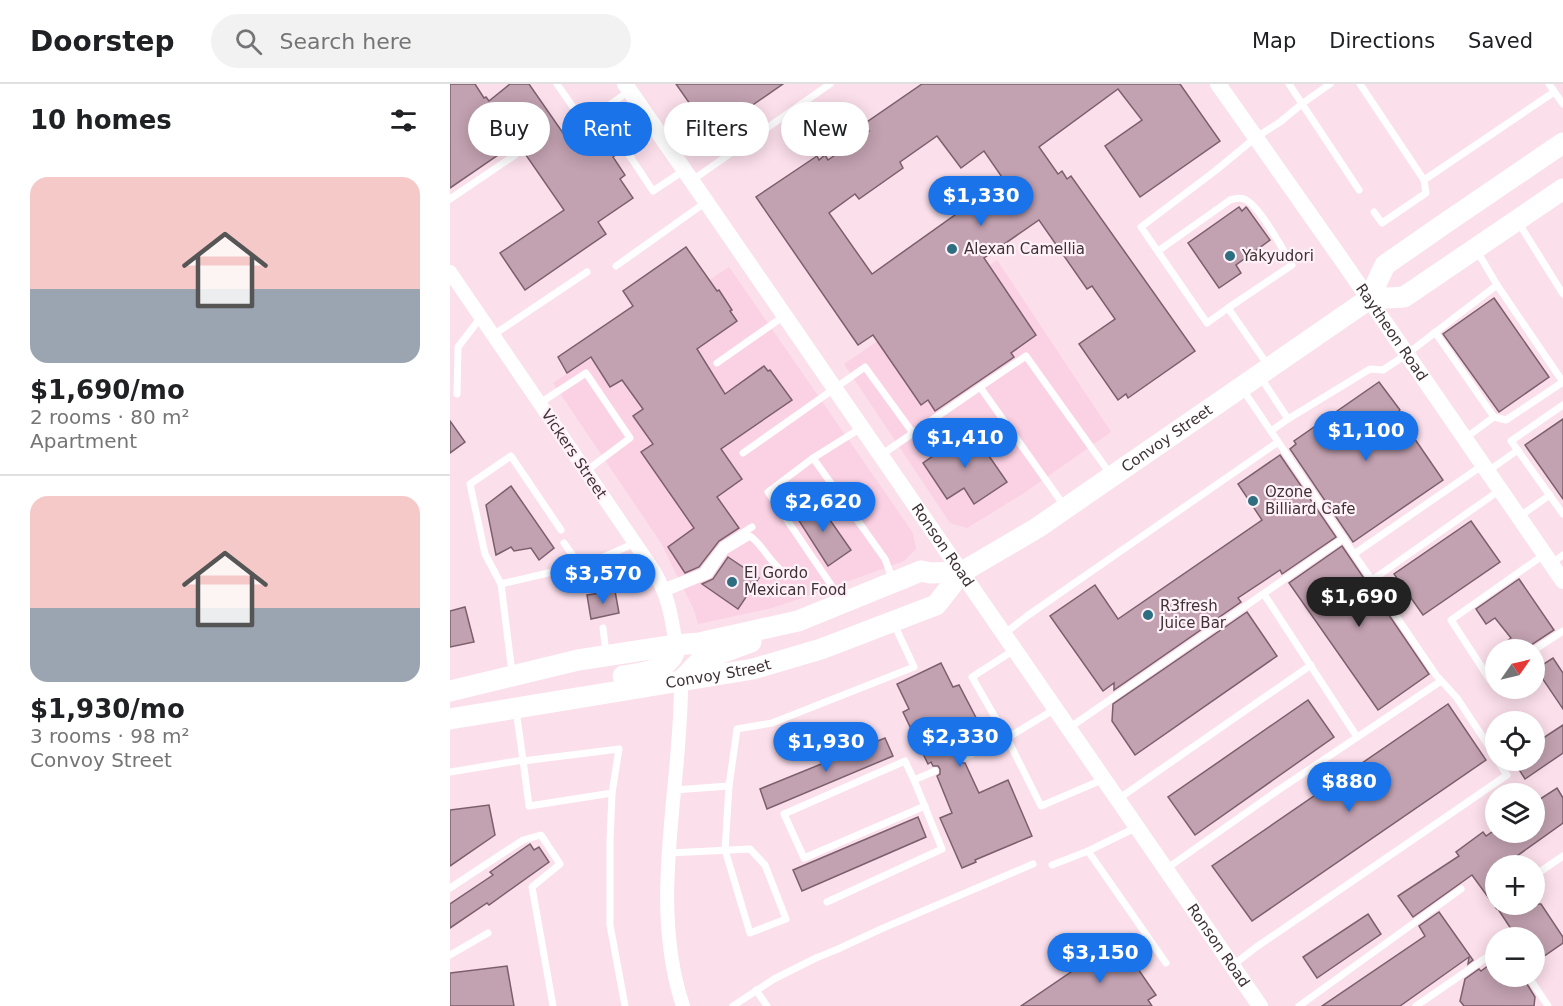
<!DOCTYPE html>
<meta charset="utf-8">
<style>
body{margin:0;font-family:"DejaVu Sans",sans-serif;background:#f2f2f2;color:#202124;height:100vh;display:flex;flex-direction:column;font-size:22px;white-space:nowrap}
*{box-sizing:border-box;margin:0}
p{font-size:20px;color:#757577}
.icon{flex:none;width:33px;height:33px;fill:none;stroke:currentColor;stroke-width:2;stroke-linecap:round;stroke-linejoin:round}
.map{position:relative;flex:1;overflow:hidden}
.side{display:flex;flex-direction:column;background:#fff;width:450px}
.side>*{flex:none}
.hud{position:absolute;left:18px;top:18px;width:570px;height:54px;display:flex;gap:12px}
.needle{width:39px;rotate:56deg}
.buttons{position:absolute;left:1035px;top:555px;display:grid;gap:12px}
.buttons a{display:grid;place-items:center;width:60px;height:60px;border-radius:50%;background:#fff;box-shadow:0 3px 15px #0003;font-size:30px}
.price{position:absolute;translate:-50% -51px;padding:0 14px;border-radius:21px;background:#1a73e8;color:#fff;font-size:20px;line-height:39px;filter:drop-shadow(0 2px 3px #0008)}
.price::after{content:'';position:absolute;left:50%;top:36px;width:18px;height:14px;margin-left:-9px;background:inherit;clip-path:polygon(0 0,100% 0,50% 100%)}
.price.selected{background:#222;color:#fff}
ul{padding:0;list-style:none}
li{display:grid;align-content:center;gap:12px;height:318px;padding:0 30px}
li+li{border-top:2px solid #e0e0e0}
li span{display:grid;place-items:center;height:186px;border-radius:18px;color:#555}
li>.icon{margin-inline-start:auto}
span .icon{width:108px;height:108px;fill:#fffc;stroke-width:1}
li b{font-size:26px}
h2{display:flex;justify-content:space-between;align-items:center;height:72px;padding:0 30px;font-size:26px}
.pill{padding:0 21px;border-radius:27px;background:#fff;box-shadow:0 3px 15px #0003;font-size:21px;line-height:54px}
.pill.selected{background:#1a73e8;color:#fff}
header{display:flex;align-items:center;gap:36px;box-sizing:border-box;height:84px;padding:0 30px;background:#fff;border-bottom:2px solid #e0e0e0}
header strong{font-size:28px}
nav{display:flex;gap:33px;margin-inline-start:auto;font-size:21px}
.search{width:420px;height:54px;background:#f2f2f2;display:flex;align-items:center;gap:15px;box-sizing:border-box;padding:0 21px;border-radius:33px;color:#757577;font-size:22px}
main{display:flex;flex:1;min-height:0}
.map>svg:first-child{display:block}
.built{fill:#fbd1e4}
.building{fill:#c2a1b0;stroke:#7c5f6c;stroke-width:1.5;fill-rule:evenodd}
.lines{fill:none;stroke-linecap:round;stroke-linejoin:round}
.service{stroke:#fff;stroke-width:7}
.minor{stroke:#fff;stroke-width:14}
.tertiary{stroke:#fff;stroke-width:16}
.primary{stroke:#fff;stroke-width:21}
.poi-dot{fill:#2d6e81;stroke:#fff1f7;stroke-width:2}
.labels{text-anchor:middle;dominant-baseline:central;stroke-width:4.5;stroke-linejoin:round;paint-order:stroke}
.poi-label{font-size:15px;fill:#3f3237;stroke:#fff1f7;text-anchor:start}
.street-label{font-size:15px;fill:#3f3237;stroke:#fff1f7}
</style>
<header>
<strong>Doorstep</strong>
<div class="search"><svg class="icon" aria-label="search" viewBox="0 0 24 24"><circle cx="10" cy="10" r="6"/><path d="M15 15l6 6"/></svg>Search here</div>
<nav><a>Map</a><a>Directions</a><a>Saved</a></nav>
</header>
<main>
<section class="side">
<h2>10 homes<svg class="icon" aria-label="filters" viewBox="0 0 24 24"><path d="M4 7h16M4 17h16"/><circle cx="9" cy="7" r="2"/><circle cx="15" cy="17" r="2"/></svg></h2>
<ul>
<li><span style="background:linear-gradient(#f6c9c9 60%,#9aa5b1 0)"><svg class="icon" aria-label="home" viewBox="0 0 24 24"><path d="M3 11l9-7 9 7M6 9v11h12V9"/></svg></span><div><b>$1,690/mo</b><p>2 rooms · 80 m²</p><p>Apartment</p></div></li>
<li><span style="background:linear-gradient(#f6c9c9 60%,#9aa5b1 0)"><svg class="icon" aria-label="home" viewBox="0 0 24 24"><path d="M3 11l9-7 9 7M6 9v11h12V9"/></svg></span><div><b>$1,930/mo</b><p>3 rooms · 98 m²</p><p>Convoy Street</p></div></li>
</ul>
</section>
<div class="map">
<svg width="1113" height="922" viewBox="0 0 1113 922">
<rect width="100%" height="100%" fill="#fbdfeb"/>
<!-- built -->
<g class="built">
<polygon points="547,176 661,348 571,411 517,444 500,439 394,280"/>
<polygon points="279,183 463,449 466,465 454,477 369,508 322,524 248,540 244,526 211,459 103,299"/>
</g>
<!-- building -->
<g class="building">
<polygon points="0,0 25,0 34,14 36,13 39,17 60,0 79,0 122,62 149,43 167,70 163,73 175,91 170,95 183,114 148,138 156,150 75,206 50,169 114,126 67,58 0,104"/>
<polygon points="226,0 333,0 261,50"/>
<path d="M472 0H730L770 57 690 113 655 62 692 36 668 5 589 63 608 90 612 87 617 95 621 92 745 267 678 314 676 310 668 316 629 260 665 235 642 202 637 205 589 136 534 174 586 251 561 269 564 273 485 327 478 316 471 321 423 251 408 261 306 113 367 72 369 76 375 71 378 76 419 47 414 40ZM487 52 511 84 534 67 554 96 422 190 379 129 405 110 409 115 453 84 450 78Z"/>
<polygon points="789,123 792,127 796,123 797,124 820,156 786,181 791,189 769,204 738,159"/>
<polygon points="236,163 267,207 269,206 282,226 280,227 287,237 247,265 275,310 314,282 318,287 320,286 342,316 271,365 292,395 267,413 289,444 269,457 249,483 235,489 218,463 244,444 191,368 203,360 183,332 193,325 172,296 160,303 141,273 117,289 108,273 183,222 173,207"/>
<polygon points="1044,214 1099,293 1049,328 993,250"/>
<polygon points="929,298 950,326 947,329 993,396 903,458 840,365 846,360 844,357"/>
<polygon points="1113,335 1113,415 1075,361"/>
<polygon points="0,337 15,358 0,369"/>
<polygon points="521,346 557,398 524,420 514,404 497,415 473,379"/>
<polygon points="830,371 886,453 832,490 830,486 788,514 791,518 664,606 664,599 653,607 600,532 645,501 668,535 812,436 788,400"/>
<polygon points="61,402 104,464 89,476 81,464 64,467 61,463 46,471 36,421"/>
<polygon points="366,416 401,466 378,482 346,432"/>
<polygon points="1021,437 1050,478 973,531 944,490"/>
<polygon points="892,462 979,590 928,626 839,499"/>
<polygon points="278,473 309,494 288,525 252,500 263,495"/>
<polygon points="1069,495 1104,546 1081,561 1078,566 1046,566 1061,554 1045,534 1036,540 1026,525"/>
<polygon points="165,507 169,529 141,535 137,511"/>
<polygon points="15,523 24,558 0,563 0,527"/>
<polygon points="797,528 827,572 685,671 662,637 663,620"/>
<polygon points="1103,574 1113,589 1113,625 1086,585"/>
<polygon points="491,579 503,603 509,601 535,651 509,664 511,669 508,673 508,677 512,679 515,679 529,709 558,696 582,752 525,776 526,778 512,784 490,734 502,729 487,692 490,690 490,685 488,682 483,682 481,678 478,680 453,628 459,625 447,600"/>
<polygon points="858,616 884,653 745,751 718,713"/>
<polygon points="998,620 1036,676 802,837 762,782"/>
<polygon points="1113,641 1113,669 1075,695 1063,676 1084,676 1084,660"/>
<polygon points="435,654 443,672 317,725 310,705"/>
<polygon points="1107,704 1113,714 1113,739 1053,782 1046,782 1046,820 1091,820 1113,853 1113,859 1084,879 1084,854 1067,854 1046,822 1046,824 1022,791 963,833 948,812 1009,772 1006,768 1033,748 1036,752 1042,748 1084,748 1084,719"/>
<polygon points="39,721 45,751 0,782 0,726"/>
<polygon points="468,733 476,753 352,807 343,786"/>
<polygon points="80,760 84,766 89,763 99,778 39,821 37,819 0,844 0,820 43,791 40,788"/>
<polygon points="989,828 1023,876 1018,880 1019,873 950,922 872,922 975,852 969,842"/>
<polygon points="918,830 931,850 867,894 853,873"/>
<polygon points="668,856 706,911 698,916 702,922 571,922"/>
<polygon points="1046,876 1046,892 1072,892 1085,913 1084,922 1014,922 1010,917 1015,895 1029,885 1031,887"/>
<polygon points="57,882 64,922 0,922 0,889"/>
</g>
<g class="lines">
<!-- service -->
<g class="service">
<polyline points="107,0 134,39 179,7"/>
<polyline points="839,0 909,106"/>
<polyline points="910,0 974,96 1104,8"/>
<polyline points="1099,0 1113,20"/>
<polyline points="150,27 203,107 233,87"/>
<polyline points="241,97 380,0"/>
<polyline points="0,115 65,71"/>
<polyline points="924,128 932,139 976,109 974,96"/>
<polyline points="1068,138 1113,210"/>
<path d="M708 167 780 116C784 115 789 113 794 115 809 120 833 166 842 181L778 224"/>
<polyline points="1027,167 1047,201 1113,298"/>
<polyline points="166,182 256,118"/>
<polyline points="985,248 1044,333 1056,336 1113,298"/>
<polyline points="43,251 137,188"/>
<polyline points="267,279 334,232"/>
<polyline points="817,280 778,224 757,239 691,143 765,87 805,54 830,38 853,19 880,0"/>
<polyline points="811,294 838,335 920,285 933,286 957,270 1047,201"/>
<polyline points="793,306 986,591 1007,614 1046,673"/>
<polyline points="7,310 8,263 31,233"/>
<polyline points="90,319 136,289 180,354 136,387"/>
<polyline points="1113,321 1061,357 1113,430"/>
<polyline points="821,347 838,335"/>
<polyline points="1014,355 1044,333"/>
<polyline points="293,369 415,283 463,349"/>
<polyline points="431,371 530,303"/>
<polyline points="363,374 435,475 442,494"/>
<polyline points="1038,387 1068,366"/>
<polyline points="615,423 530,303 576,272 661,391"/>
<polyline points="1070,432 1100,411"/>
<polyline points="114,459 126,476 129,484"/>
<polyline points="904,470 1033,381"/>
<polyline points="1101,480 1113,471"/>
<polyline points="922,496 1050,406"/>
<polyline points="51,500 35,470 20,400 61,372 111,446"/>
<polyline points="213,503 252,488 273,461 302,443"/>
<path d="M215 509 259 491 275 467 300 452C315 463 319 479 336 490"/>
<polyline points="814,510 907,653"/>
<polyline points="392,517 318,408 363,374 411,344"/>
<polyline points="153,544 156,569"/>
<polyline points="554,550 577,532 828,358"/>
<polyline points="564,566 522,593 557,654 591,722 654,695"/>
<polyline points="1084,566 1113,547"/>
<polyline points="62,589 51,500 115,485 129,484 185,459"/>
<polyline points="1046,593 1040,596 1001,536 1095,470"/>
<polyline points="619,644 894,454"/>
<polyline points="513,674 557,654 605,625"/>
<polyline points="73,676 79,722 162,709"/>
<polyline points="73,677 169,665 162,709 160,758 160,841 175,922"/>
<polyline points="0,688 73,676 66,626"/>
<polyline points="464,696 455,677 334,730 354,774 475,722"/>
<polyline points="224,706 279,702"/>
<polyline points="668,715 861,581"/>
<polyline points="687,743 638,767 716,879"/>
<polyline points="219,769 300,765 315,781 336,835 300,849 275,766 279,702 287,645 322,639 464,583 444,540"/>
<polyline points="602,781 638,767"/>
<polyline points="716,785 824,709 991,597"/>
<polyline points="1084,792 1113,772"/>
<polyline points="0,804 73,756 91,751 110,780 82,803 103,922"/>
<polyline points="377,818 492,765 464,696 485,687"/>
<polyline points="0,871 38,849"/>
<polyline points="782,882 805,864 1057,691 1047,676"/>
<polyline points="1078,892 1098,922"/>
<polyline points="306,906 317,922"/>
<polyline points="283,922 324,895 366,874 388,865 431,845 583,780"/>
<polyline points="849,922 1011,805"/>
<polyline points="966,922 1046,867"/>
</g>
<!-- minor -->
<g class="minor">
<path d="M0 188 204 487C219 514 221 531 226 561"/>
<path d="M231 597C232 704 198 817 233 922"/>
</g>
<!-- tertiary -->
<g class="tertiary">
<path id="s1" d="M175 0 810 922"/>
<path id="s2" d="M768 0 894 179 1113 497"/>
</g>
<!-- primary -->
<g class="primary">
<polyline points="919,215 954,213 1113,105"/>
<path d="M173 592C189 590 215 587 223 571 225 568 225 564 226 561"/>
<polyline points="231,597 250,577 301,558"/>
<polyline points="0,607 128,576 226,561 249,559 348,537 471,487 480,489 512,488"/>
<path id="s3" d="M0 635 303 585 371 565 486 521 512 488 587 444 616 424 919 215 935 181 991 142 1113 59"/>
</g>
</g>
<!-- markers -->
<g class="poi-dot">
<circle cx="502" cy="165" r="6"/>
<circle cx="780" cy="172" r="6"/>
<circle cx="803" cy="417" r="6"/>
<circle cx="282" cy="498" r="6"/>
<circle cx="698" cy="531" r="6"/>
</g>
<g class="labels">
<!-- poi labels -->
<g class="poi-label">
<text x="514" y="165">Alexan Camellia</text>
<text x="792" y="172">Yakyudori</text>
<text x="815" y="408">Ozone<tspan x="815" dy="17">Billiard Cafe</tspan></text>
<text x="294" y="489">El Gordo<tspan x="294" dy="17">Mexican Food</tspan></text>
<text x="710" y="522">R3fresh<tspan x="710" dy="17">Juice Bar</tspan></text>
</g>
<!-- street labels -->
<g class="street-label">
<text stroke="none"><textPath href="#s2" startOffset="303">Raytheon Road</textPath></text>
<text stroke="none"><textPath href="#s3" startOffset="788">Convoy Street</textPath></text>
<text transform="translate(124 370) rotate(56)">Vickers Street</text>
<text stroke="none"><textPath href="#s1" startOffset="560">Ronson Road</textPath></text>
<text stroke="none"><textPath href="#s3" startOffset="272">Convoy Street</textPath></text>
<text stroke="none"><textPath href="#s1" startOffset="1046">Ronson Road</textPath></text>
</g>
</g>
</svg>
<div class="buttons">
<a><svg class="needle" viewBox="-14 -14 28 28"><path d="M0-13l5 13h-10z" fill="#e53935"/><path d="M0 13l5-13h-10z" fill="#757577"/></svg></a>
<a><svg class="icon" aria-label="locate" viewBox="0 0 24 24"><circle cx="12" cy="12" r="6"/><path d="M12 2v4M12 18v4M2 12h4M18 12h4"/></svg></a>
<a><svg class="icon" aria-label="layers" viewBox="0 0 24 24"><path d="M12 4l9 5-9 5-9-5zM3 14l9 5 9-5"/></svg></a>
<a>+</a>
<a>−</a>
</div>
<b class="price" style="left:531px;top:143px">$1,330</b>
<b class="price" style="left:916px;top:378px">$1,100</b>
<b class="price" style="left:515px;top:385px">$1,410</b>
<b class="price" style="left:373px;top:449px">$2,620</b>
<b class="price" style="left:153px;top:521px">$3,570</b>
<b class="price selected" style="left:909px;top:544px">$1,690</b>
<b class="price" style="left:510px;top:684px">$2,330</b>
<b class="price" style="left:376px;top:689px">$1,930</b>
<b class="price" style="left:899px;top:729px">$880</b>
<b class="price" style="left:650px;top:900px">$3,150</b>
<div class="hud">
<a class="pill">Buy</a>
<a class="pill selected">Rent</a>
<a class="pill">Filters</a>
<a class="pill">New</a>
</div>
</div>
</main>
